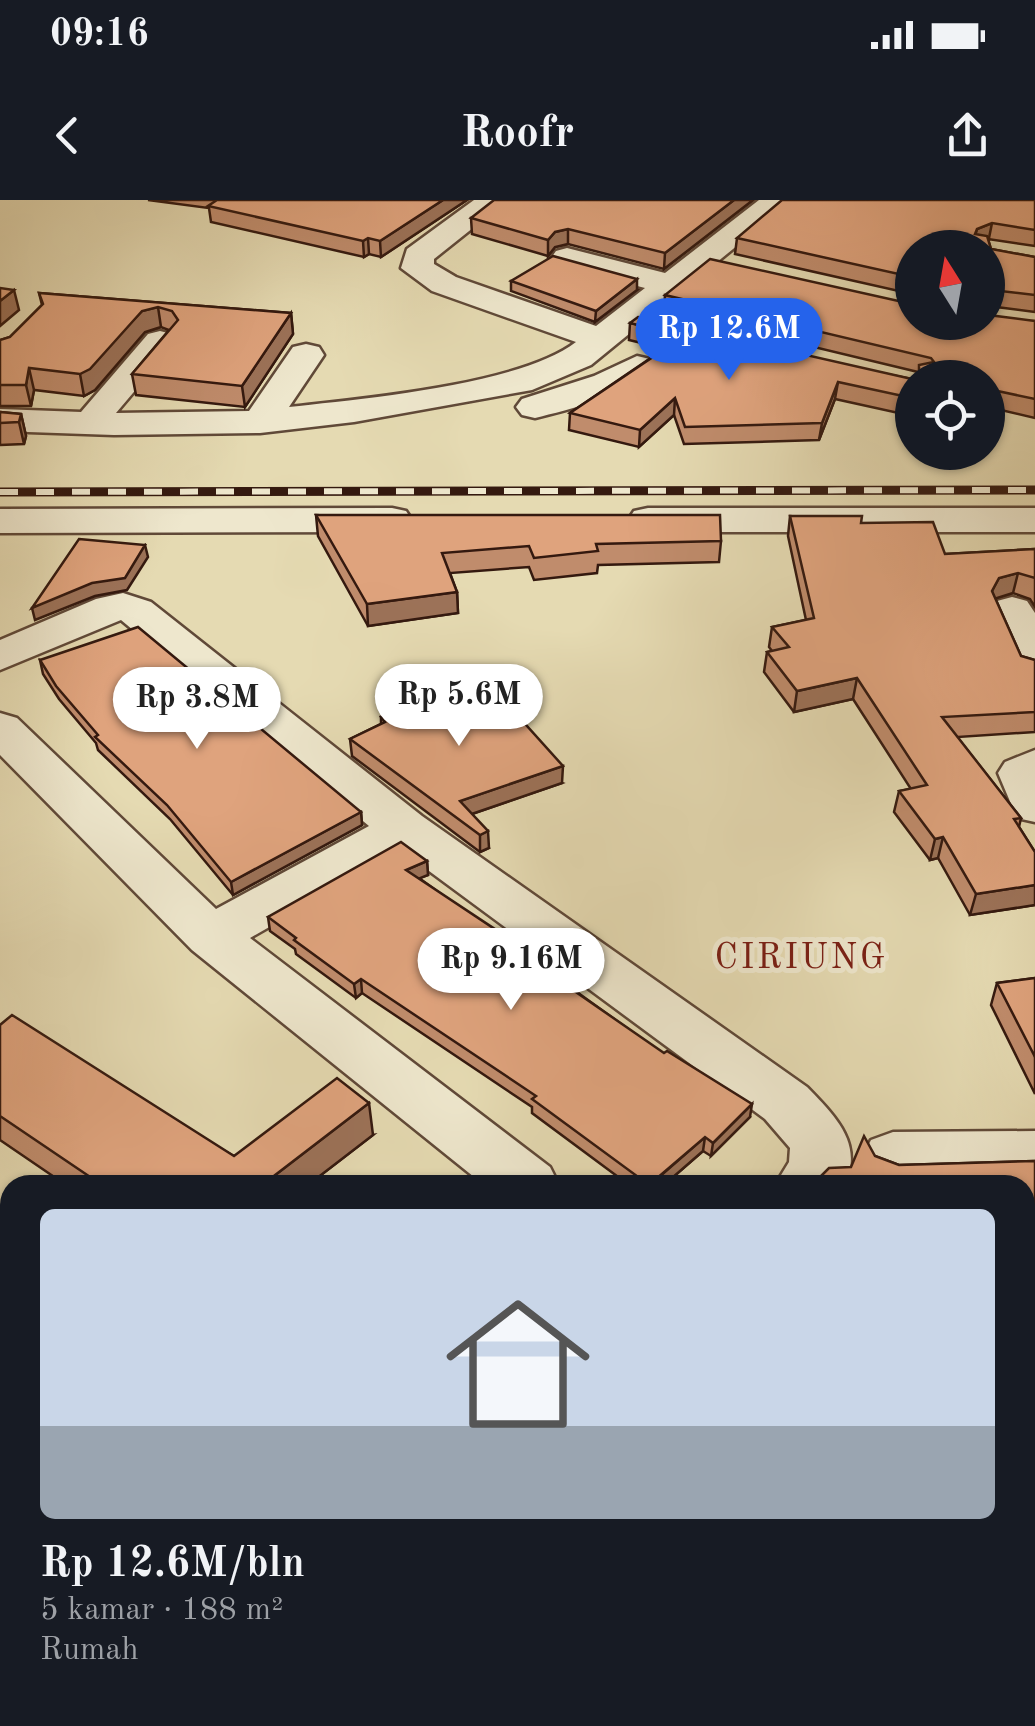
<!DOCTYPE html>
<html lang="id">
<meta charset="utf-8">
<style>
body{margin:0;font-family:"Old Standard TT",serif;background:#242831;color:#f1f3f6;height:100vh;display:flex;flex-direction:column;font-size:38px;white-space:nowrap}
*{box-sizing:border-box;margin:0}
p{font-size:32px;color:#9ea1a6}
.icon{flex:none;width:55px;height:55px;fill:none;stroke:currentColor;stroke-width:2;stroke-linecap:round;stroke-linejoin:round}
.map{position:relative;flex:1;overflow:hidden}
.side{position:absolute;left:0px;top:975px;width:1035px;height:552px;display:flex;flex-direction:column;background:#171b24;border-radius:30px 30px 0 0;box-shadow:0 2px 8px #0004}
.side>*{flex:none}
.needle{width:65px;rotate:349deg}
.controls{position:absolute;left:895px;top:30px;display:grid;gap:20px}
.controls a{display:grid;place-items:center;width:110px;height:110px;border-radius:50%;background:#171b24;box-shadow:0 2px 8px #0004;font-size:50px}
.price{position:absolute;translate:-50% -85px;padding:0 22px;border-radius:35px;background:#fff;color:#222;font-size:32px;line-height:65px;filter:drop-shadow(0 2px 5px #0008)}
.price::after{content:'';position:absolute;left:50%;top:60px;width:30px;height:22px;margin-left:-15px;background:inherit;clip-path:polygon(0 0,100% 0,50% 100%)}
.price.selected{background:#2563eb;color:#fff}
ul{padding:0;list-style:none}
li{display:grid;align-content:center;gap:20px;height:530px;padding:0 40px}
li+li{border-top:2px solid #363941}
li span{display:grid;place-items:center;height:310px;border-radius:15px;color:#555}
li>.icon{margin-inline-start:auto}
span .icon{width:180px;height:180px;fill:#fffc;stroke-width:1}
li b{font-size:42px}
.status{display:flex;justify-content:space-between;align-items:center;height:70px;padding:0 50px;background:#171b24;direction:ltr}
.status svg{height:28px;fill:currentColor}
header{display:flex;justify-content:space-between;align-items:center;height:130px;padding:0 40px;background:#171b24;font-size:45px;font-weight:800}
.map>svg:first-child{display:block}
.lines{fill:none;stroke-linecap:round;stroke-linejoin:round}
.minor-casing{stroke:#604938;stroke-width:5}
.minor{fill:#eee7cd;fill-rule:evenodd}
.rail-casing{stroke:#34190f;stroke-width:9}
.rail{stroke:#eee7cd;stroke-width:6;stroke-dasharray:18;stroke-linecap:butt}
.wall{fill:#c08c6c;stroke:#34190f;stroke-width:2.5}
.shaded-wall{fill:#9c7258;stroke:#34190f;stroke-width:2.5}
.building{fill:#dfa37d;stroke:#34190f;stroke-width:2.5}
.labels{text-anchor:middle;dominant-baseline:central;stroke-width:10;stroke-linejoin:round;paint-order:stroke}
.quarter-label{font-size:35px;letter-spacing:2.5px;fill:#7a1f14;stroke:#eee7cd}
</style>
<div class="status"><b>09:16</b><svg viewBox="0 0 49 12"><path d="M0 12V9h3v3zM5 12V6h3v6zM10 12V3h3v9zM15 12V0h3v12zM26 1h20v11H26zM47 4h2v5h-2z"/></svg></div>
<header><svg class="icon" aria-label="back" viewBox="0 0 24 24"><path d="M15 5l-7 7 7 7"/></svg>Roofr<svg class="icon" aria-label="share" viewBox="0 0 24 24"><path d="M12 15V3M7 8l5-5 5 5M5 13v7h14v-7"/></svg></header>
<div class="map">
<svg width="1035" height="1526" viewBox="0 0 1035 1526">
<rect width="100%" height="100%" fill="#e5dab2"/>
<filter id="stains"><feTurbulence type="fractalNoise" baseFrequency=".002" numOctaves="4"/><feColorMatrix values="0 0 0 0 .2 0 0 0 0 .09 0 0 0 0 .02 0 0 0 .5 -.17"/></filter>
<radialGradient id="worn" r=".72"><stop offset=".6" stop-color="#630" stop-opacity="0"/><stop offset="1" stop-color="#630" stop-opacity=".3"/></radialGradient>
<g class="lines">
<defs>
<g id="minor">
<path d="M474 0H508L434 59V64L456 77 596 126 645 88 556 65 551 58 556 51 567 48 665 73 759 0H793L591 165 532 190 354 222 260 233 114 235 0 231V209L81 212 148 134 160 131 172 134 177 141 116 213 249 211 293 147 306 144 319 147 324 155 289 207C361 199 520 185 576 142L432 91 401 68 407 49Z"/>
<path d="M637 156 650 159 655 167C636 194 567 210 535 218L522 215 516 207 522 199 594 176Z"/>
<polygon points="392,308 406,311 412,320 406,329 392,332 0,333 0,309"/>
<polygon points="648,308 1035,308 1035,332 648,332 634,329 628,320 634,311"/>
<path d="M123 393 151 402 422 616 807 887C834 915 865 944 844 985H775L789 962 790 948 765 919 402 651 250 738 550 967 559 985H484L192 750 0 555V513L17 518 216 709 369 626 121 420 0 470V440L96 399Z"/>
<polygon points="1012,397 1027,401 1035,413 1035,479 1019,475 990,410 997,401"/>
<polygon points="1035,550 1035,622 1017,618 998,573 1005,562"/>
<polygon points="1035,931 1035,979 893,982 871,974 862,957 871,940 893,932"/>
<polygon points="657,1518 737,1518 735,1526 655,1526"/>
</g>
</defs>
<!-- minor casing -->
<use href="#minor" class="minor-casing"/>
<!-- minor -->
<use href="#minor" class="minor"/>
<defs>
<polyline id="rail" points="0,292 1035,290"/>
</defs>
<!-- rail casing -->
<use href="#rail" class="rail-casing"/>
<!-- rail -->
<use href="#rail" class="rail"/>
</g>
<!-- wall -->
<g class="wall">
<polygon points="148,0 467,0 381,57 369,54 364,57 211,22 209,8"/>
<polygon points="753,0 664,69 568,44 555,47 548,56 472,34 471,18"/>
<polygon points="1035,0 1035,46 988,39 991,49 1035,57 1035,112 988,106 988,109 988,48 912,48 912,94 735,54 737,38"/>
<polygon points="511,81 637,90 595,122 511,91"/>
<polygon points="39,93 291,113 293,134 245,207 136,195 132,174 169,130 161,127 145,132 95,190 84,196 34,190 31,206 0,206 0,140 10,137 42,105"/>
<polygon points="665,95 912,122 1035,121 1035,218 988,207 988,178 917,178 918,172 664,111"/>
<polygon points="630,123 912,179 912,216 835,199 819,240 684,244 674,215 639,247 569,230 570,213 655,155 649,154 650,145 629,140"/>
<polygon points="0,212 21,214 26,236 24,244 0,245"/>
<polygon points="316,315 721,341 719,362 598,365 597,373 534,380 529,367 450,373 457,392 458,413 368,426 318,336"/>
<polygon points="790,316 861,323 945,354 1035,349 1035,407 1030,399 1013,393 995,398 1021,456 1035,460 1035,532 957,537 1021,618 1019,627 1035,652 1035,705 970,715 938,658 930,660 894,612 899,591 911,589 853,499 794,512 764,472 767,452 772,451 769,447 772,427 806,420 788,336"/>
<polygon points="40,460 361,612 362,625 233,695 170,619 98,550 96,543 59,499 43,474"/>
<polygon points="381,517 562,583 472,614 489,648 480,652 352,556 350,539 381,524"/>
<polygon points="427,661 428,675 419,678 750,917 711,956 703,951 664,985 629,985 532,913 532,907 362,793 356,798 296,754 295,749 270,731 268,717"/>
<polygon points="1035,778 1035,894 991,805 997,783"/>
<polygon points="0,825 234,956 373,935 308,985 66,985 0,940"/>
<polygon points="875,956 899,965 1035,961 1035,1257 1025,1255 1025,985 851,967"/>
<rect x="0" y="1270" width="10" height="126"/>
<polygon points="1025,1289 1035,1292 1035,1526 1028,1526 1001,1518 1025,1518"/>
</g>
<!-- shaded-wall -->
<g class="shaded-wall">
<polygon points="443,0 467,0 381,57 380,41"/>
<polygon points="734,0 753,0 664,69 665,53"/>
<polygon points="992,23 989,38 973,45 977,29"/>
<polygon points="568,29 568,44 555,47 548,56 548,40 555,32"/>
<polygon points="368,38 369,54 364,57 363,41"/>
<polygon points="637,79 637,90 595,122 596,111"/>
<polygon points="14,90 19,110 0,126 0,101"/>
<polygon points="158,107 161,127 145,132 95,190 84,196 80,174 142,111"/>
<polygon points="291,113 293,134 245,207 242,186"/>
<polygon points="29,168 34,190 31,206 26,185"/>
<polygon points="838,182 835,199 819,240 822,223"/>
<polygon points="675,198 674,215 639,247 640,230"/>
<polygon points="21,214 26,236 24,244 19,222"/>
<polygon points="145,345 148,357 127,390 95,396 35,420 32,408"/>
<polygon points="1018,373 1013,393 994,399 992,391 999,378"/>
<polygon points="457,392 458,413 368,426 367,404"/>
<polygon points="857,478 853,499 794,512 797,491"/>
<polygon points="563,566 562,583 460,618 460,601"/>
<polygon points="361,612 362,625 233,695 231,682"/>
<polygon points="488,631 489,648 480,652 480,635"/>
<polygon points="943,637 938,658 930,660 935,639"/>
<polygon points="427,661 428,675 406,684 406,670"/>
<polygon points="1035,685 1035,705 970,715 976,694"/>
<polygon points="361,779 362,793 356,798 354,784"/>
<polygon points="369,903 373,935 308,985 271,985 270,979"/>
<polygon points="752,904 750,917 711,956 713,943"/>
<polygon points="705,937 703,951 664,985 650,985"/>
<polygon points="490,1518 494,1518 493,1526 488,1526"/>
</g>
<!-- building -->
<g class="building">
<polygon points="217,0 443,0 380,41 368,38 363,41 208,6"/>
<polygon points="494,0 734,0 665,53 568,29 555,32 548,40 471,18"/>
<polygon points="782,0 1035,0 1035,30 992,23 977,29 975,34 987,36 991,49 1035,57 1035,95 992,90 988,102 988,48 912,48 912,77 737,38"/>
<polygon points="553,56 637,79 596,111 511,81"/>
<polygon points="710,59 912,104 912,122 988,122 988,115 1035,121 1035,199 988,189 988,178 917,178 919,176 919,165 934,162 931,158 665,95"/>
<polygon points="0,88 14,90 0,101"/>
<polygon points="39,93 291,113 242,186 132,174 178,120 172,111 158,107 142,111 90,169 80,174 29,168 26,185 0,185 0,140 10,137 43,104"/>
<polygon points="638,117 912,179 912,198 838,182 822,223 685,227 675,198 640,230 570,213 659,153 658,146 664,141 650,137 657,130 630,123"/>
<polygon points="0,212 21,214 19,222 0,223"/>
<polygon points="316,315 720,315 721,341 596,344 598,351 534,358 529,346 442,353 457,392 367,404"/>
<polygon points="790,316 862,316 861,323 933,322 945,354 1035,349 1035,378 1018,373 999,378 992,391 1021,456 1035,460 1035,512 942,517 1021,618 1014,619 1035,652 1035,685 976,694 943,637 935,639 899,591 927,585 857,478 797,491 767,452 789,447 772,427 814,418"/>
<polygon points="79,339 145,345 125,378 92,383 32,408"/>
<polygon points="138,427 361,612 231,682 167,605 95,537 98,535 56,486 40,460"/>
<polygon points="491,486 563,566 460,601 488,631 480,635 350,539 385,522 381,517"/>
<polygon points="401,642 427,661 406,670 573,781 567,786 664,853 667,851 752,904 713,943 705,937 649,985 532,899 536,896 361,779 354,784 294,740 296,738 268,717"/>
<polygon points="1035,778 1035,857 997,783"/>
<polygon points="12,815 234,956 337,878 369,903 270,979 279,985 102,985 0,916 0,825"/>
<polygon points="864,936 875,956 899,965 1035,961 1035,1236 1025,1235 1025,985 812,985 829,968 851,967"/>
<rect x="0" y="1270" width="10" height="98"/>
<polygon points="1025,1289 1035,1292 1035,1507 1025,1504"/>
<polygon points="69,1518 294,1518 319,1526 64,1526"/>
<polygon points="348,1518 490,1518 488,1526 345,1526"/>
<rect x="770" y="1518" width="113" height="8"/>
</g>
<g class="labels">
<!-- quarter labels -->
<g class="quarter-label">
<text x="801" y="758">CIRIUNG</text>
</g>
</g>
<rect width="100%" height="100%" filter="url(#stains)"/>
<rect width="100%" height="100%" fill="url(#worn)"/>
</svg>
<div class="controls">
<a><svg class="needle" viewBox="-14 -14 28 28"><path d="M0-13l5 13h-10z" fill="#e53935"/><path d="M0 13l5-13h-10z" fill="#9ea1a6"/></svg></a>
<a><svg class="icon" aria-label="locate" viewBox="0 0 24 24"><circle cx="12" cy="12" r="6"/><path d="M12 2v4M12 18v4M2 12h4M18 12h4"/></svg></a>
</div>
<b class="price selected" style="left:729px;top:183px">Rp 12.6M</b>
<b class="price" style="left:459px;top:549px">Rp 5.6M</b>
<b class="price" style="left:197px;top:552px">Rp 3.8M</b>
<b class="price" style="left:511px;top:813px">Rp 9.16M</b>
<section class="side">
<ul>
<li><span style="background:linear-gradient(#c9d6e8 70%,#9aa5b1 0)"><svg class="icon" aria-label="home" viewBox="0 0 24 24"><path d="M3 11l9-7 9 7M6 9v11h12V9"/></svg></span><div><b>Rp 12.6M/bln</b><p>5 kamar · 188 m²</p><p>Rumah</p></div></li>
</ul>
</section>
</div>
